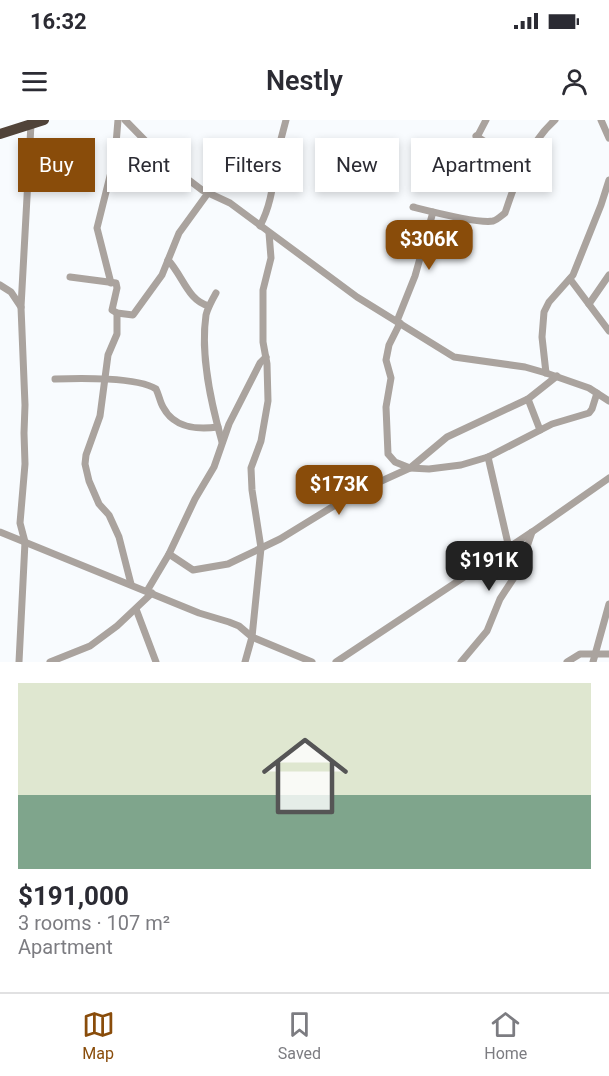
<!DOCTYPE html>
<meta charset="utf-8">
<style>
body{margin:0;font-family:Roboto,sans-serif;background:#f2f2f3;color:#2b2b33;height:100vh;display:flex;flex-direction:column;font-size:22px;white-space:nowrap}
*{box-sizing:border-box;margin:0}
p{font-size:20px;color:#7c7c81}
.icon{flex:none;width:33px;height:33px;fill:none;stroke:currentColor;stroke-width:2;stroke-linecap:round;stroke-linejoin:round}
.map{position:relative;height:542px;overflow:hidden}
.details{display:flex;flex-direction:column;background:#fff;flex:1}
.details>*{flex:none}
.hud{position:absolute;left:18px;top:18px;width:573px;height:54px;display:flex;gap:12px}
.price{position:absolute;translate:-50% -51px;padding:0 14px;border-radius:12px;background:#894c0a;color:#fff;font-size:20px;line-height:39px;filter:drop-shadow(0 2px 3px #0008)}
.price::after{content:'';position:absolute;left:50%;top:36px;width:18px;height:14px;margin-left:-9px;background:inherit;clip-path:polygon(0 0,100% 0,50% 100%)}
.price.selected{background:#222;color:#fff}
ul{padding:0;list-style:none}
li{display:grid;align-content:center;gap:12px;height:318px;padding:0 18px}
li span{display:grid;place-items:center;height:186px;border-radius:0px;color:#555}
li>.icon{margin-inline-start:auto}
span .icon{width:108px;height:108px;fill:#fffc;stroke-width:1}
li b{font-size:26px}
.chip{padding:0 21px;border-radius:0px;background:#fff;box-shadow:0 3px 9px #0003;font-size:21px;line-height:54px}
.chip.selected{background:#894c0a;color:#fff}
.status{display:flex;justify-content:space-between;align-items:center;height:42px;padding:0 30px;background:#fff;direction:ltr}
.status svg{height:16px;fill:currentColor}
header{display:flex;justify-content:space-between;align-items:center;height:78px;padding:0 18px;background:#fff;font-size:27px;font-weight:600}
.menu{display:flex;justify-content:space-around;align-items:center;height:84px;border-top:2px solid #e1e1e2;background:#fff;font-size:16px;color:#7c7c81}
.menu a{display:grid;justify-items:center;gap:3px}
.menu .selected{color:#894c0a}
.map>svg:first-child{display:block}
.lines{fill:none;stroke-linecap:round;stroke-linejoin:round}
.minor{stroke:#aaa39e;stroke-width:7}
.highway{stroke:#504339;stroke-width:10}
</style>
<div class="status"><b>16:32</b><svg viewBox="0 0 49 12"><path d="M0 12V9h3v3zM5 12V6h3v6zM10 12V3h3v9zM15 12V0h3v12zM26 1h20v11H26zM47 4h2v5h-2z"/></svg></div>
<header><svg class="icon" aria-label="menu" viewBox="0 0 24 24"><path d="M4 6h16M4 12h16M4 18h16"/></svg>Nestly<svg class="icon" aria-label="person" viewBox="0 0 24 24"><circle cx="12" cy="8" r="4"/><path d="M4 21q1-7 8-7t8 7"/></svg></header>
<div class="map">
<svg width="609" height="542" viewBox="0 0 609 542">
<rect width="100%" height="100%" fill="#f8fbfe"/>
<g class="lines">
<!-- minor -->
<g class="minor">
<polyline points="125,0 169,45 202,70 230,83 357,177 454,237 525,247 546,253 589,268 609,281"/>
<polyline points="601,0 609,18"/>
<polyline points="476,16 499,31 523,43"/>
<polyline points="464,42 486,0"/>
<path d="M413 87C429 91 479 104 493 101 497 100 501 96 505 93 516 60 528 24 555 0"/>
<path d="M260 106C272 83 273 62 277 37 279 25 283 12 286 0"/>
<path d="M168 140C183 156 188 181 209 186"/>
<polyline points="70,157 116,163 117,168 112,190 117,193 133,195 162,155 179,113 208,73"/>
<polyline points="570,159 609,211"/>
<polyline points="111,163 97,108 115,36 118,0"/>
<polyline points="0,165 11,172 21,187"/>
<path d="M216 173C212 180 208 187 206 195 200 235 211 283 222 322"/>
<polyline points="589,184 609,155"/>
<polyline points="117,193 117,214 108,235 100,296 86,335 85,344 89,361 99,384 109,395 119,417 131,464"/>
<polyline points="397,201 415,156 433,92"/>
<polyline points="400,203 389,225 386,240 391,258 386,287 388,334 395,342 410,348 429,349 461,345 488,337 552,304 589,293 592,289 597,273"/>
<polyline points="546,253 542,217 544,192 549,182 573,155 601,85 609,60"/>
<path d="M55 259C79 258 138 257 156 269 159 275 160 282 163 287 174 308 196 310 218 307"/>
<polyline points="528,279 540,310"/>
<polyline points="488,337 509,428"/>
<polyline points="0,412 199,493 229,502 239,506 252,517 312,542"/>
<polyline points="169,434 193,450 228,444 280,419 355,373 410,348 447,317 528,279 557,256"/>
<polyline points="147,471 169,434 195,379 214,347 229,304 260,243 266,237"/>
<polyline points="136,489 156,542"/>
<polyline points="19,542 25,422 20,403 25,344 24,313 25,285 21,187 31,4"/>
<polyline points="50,542 90,526 117,506 152,473"/>
<polyline points="245,542 252,517 261,428 252,370 251,348 261,321 268,281 267,244 263,222 263,170 271,138 269,113"/>
<polyline points="336,542 532,412 609,358"/>
<polyline points="461,542 487,511 500,479 519,450 532,412"/>
<polyline points="567,542 580,534 609,534"/>
<polyline points="593,542 609,484"/>
</g>
<!-- highway -->
<polyline class="highway" points="0,14 44,0"/>
</g>
</svg>
<b class="price" style="left:429px;top:151px">$306K</b>
<b class="price" style="left:339px;top:396px">$173K</b>
<b class="price selected" style="left:489px;top:472px">$191K</b>
<div class="hud">
<a class="chip selected">Buy</a>
<a class="chip">Rent</a>
<a class="chip">Filters</a>
<a class="chip">New</a>
<a class="chip">Apartment</a>
</div>
</div>
<section class="details">
<ul>
<li><span style="background:linear-gradient(#dfe7d0 60%,#7fa58c 0)"><svg class="icon" aria-label="home" viewBox="0 0 24 24"><path d="M3 11l9-7 9 7M6 9v11h12V9"/></svg></span><div><b>$191,000</b><p>3 rooms · 107 m²</p><p>Apartment</p></div></li>
</ul>
</section>
<nav class="menu">
<a class="selected"><svg class="icon" aria-label="map" viewBox="0 0 24 24"><path d="M3 6l6-2 6 2 6-2v14l-6 2-6-2-6 2zM9 4v14M15 6v14"/></svg>Map</a>
<a><svg class="icon" aria-label="saved" viewBox="0 0 24 24"><path d="M7 4h10v16l-5-4-5 4z"/></svg>Saved</a>
<a><svg class="icon" aria-label="home" viewBox="0 0 24 24"><path d="M3 11l9-7 9 7M6 9v11h12V9"/></svg>Home</a>
</nav>
